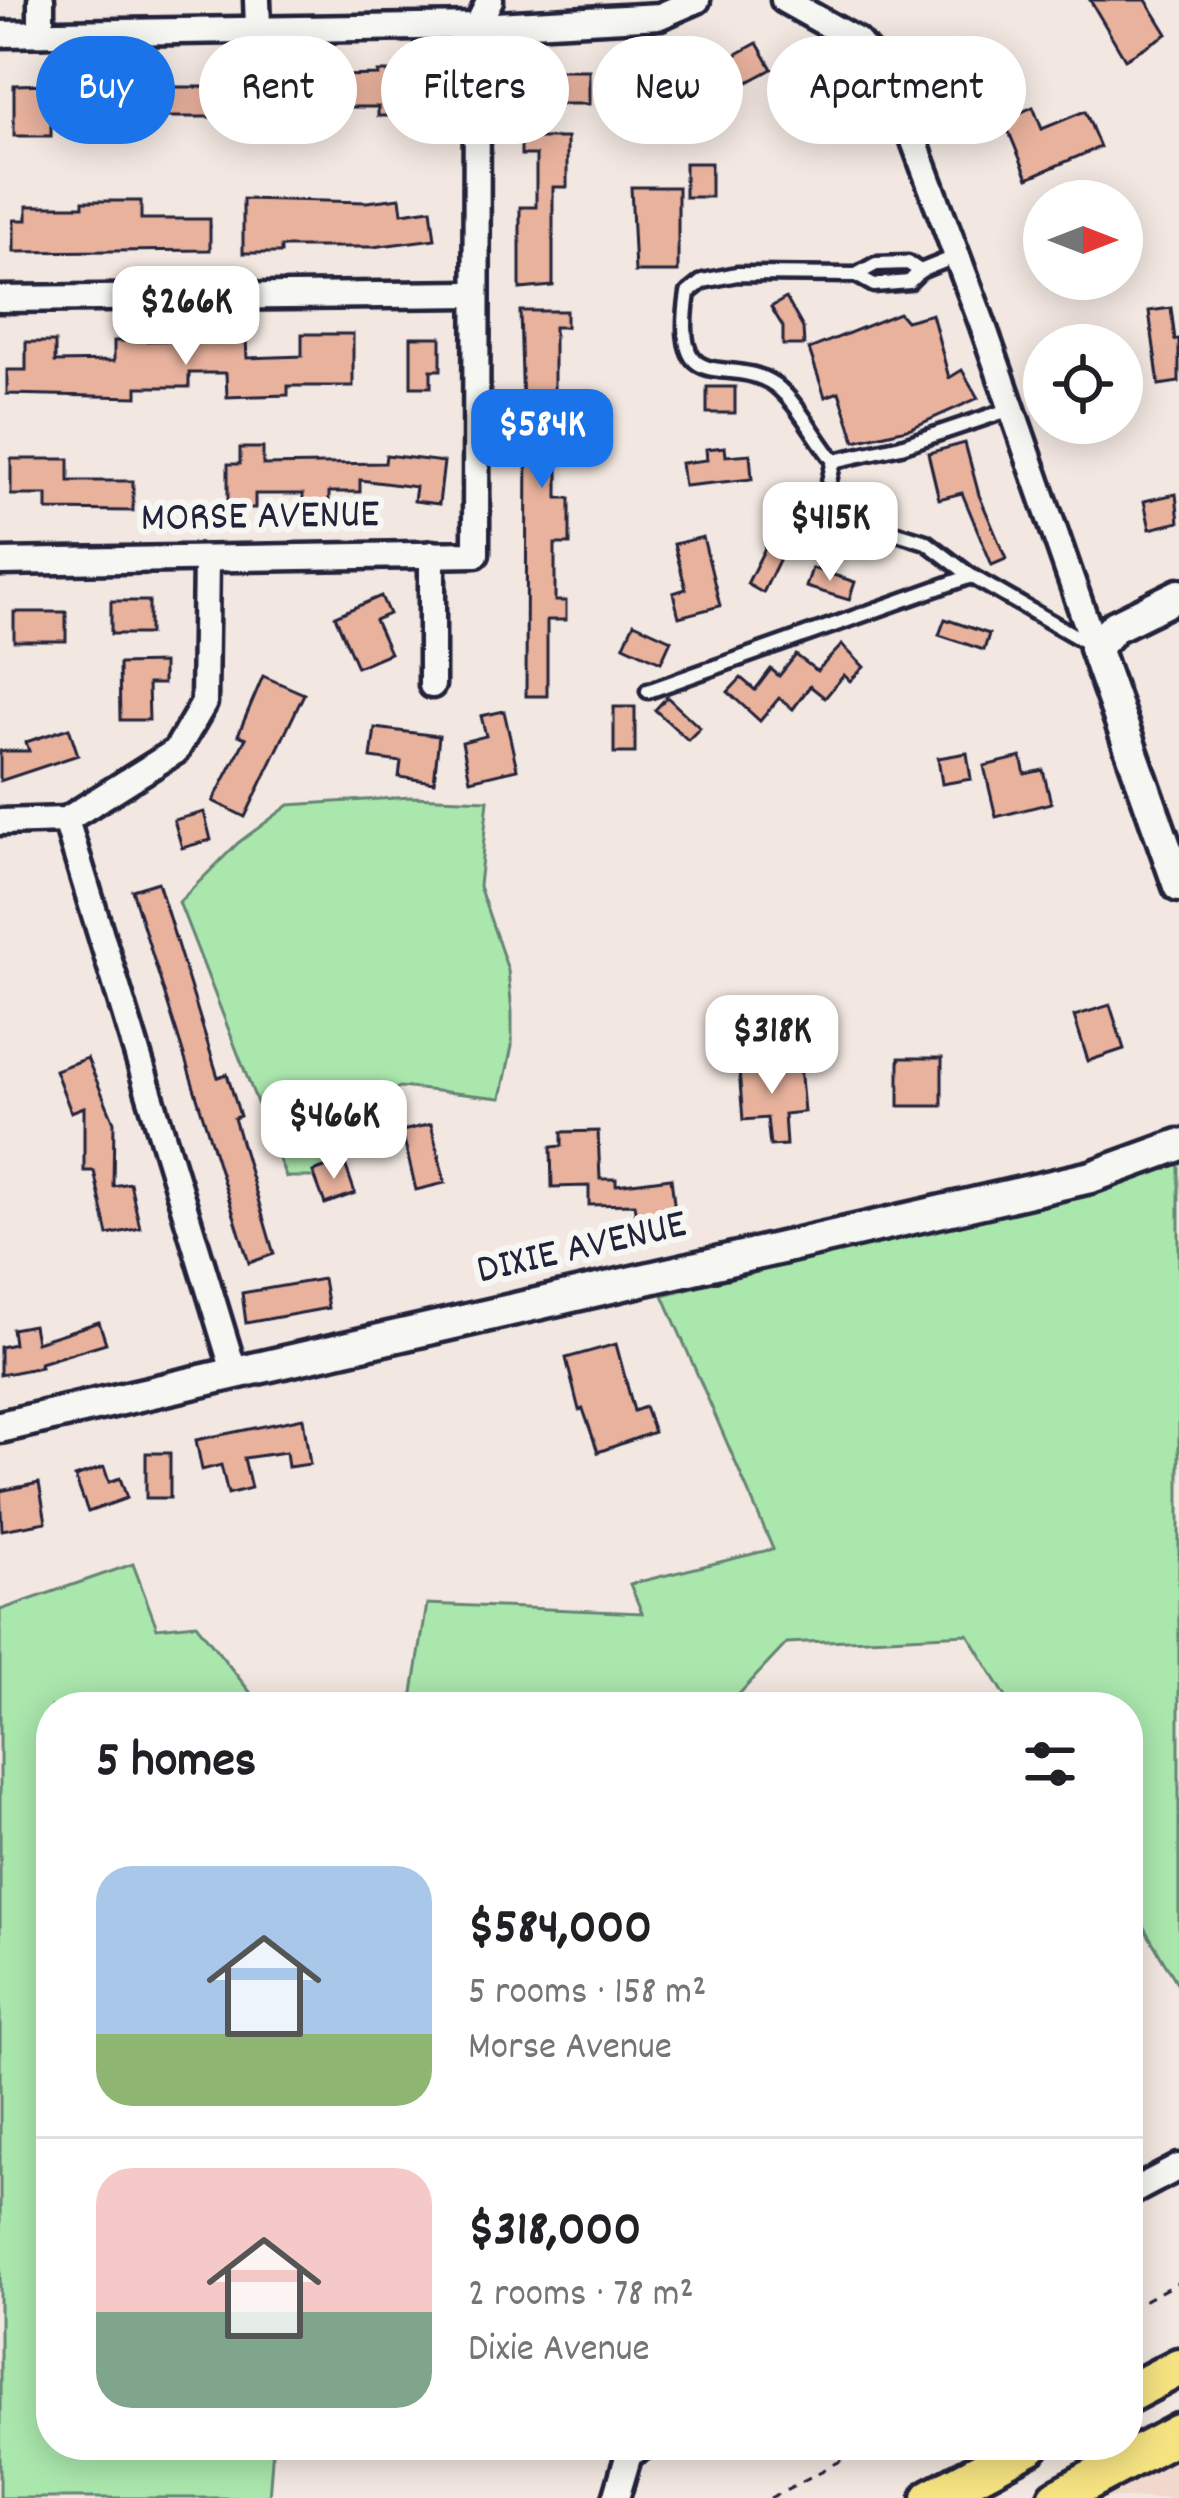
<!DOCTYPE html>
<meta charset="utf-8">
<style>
body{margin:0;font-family:Dekko,sans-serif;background:#f6f6f6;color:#202124;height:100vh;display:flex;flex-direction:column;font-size:45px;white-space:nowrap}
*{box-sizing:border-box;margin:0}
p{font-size:39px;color:#757577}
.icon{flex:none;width:66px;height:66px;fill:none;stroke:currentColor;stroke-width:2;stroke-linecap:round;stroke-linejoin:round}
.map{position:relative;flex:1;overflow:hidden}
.side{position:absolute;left:36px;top:1692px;width:1107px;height:768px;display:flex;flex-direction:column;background:#fff;border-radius:48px;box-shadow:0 6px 30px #0003}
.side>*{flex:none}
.top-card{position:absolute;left:36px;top:36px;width:1107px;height:108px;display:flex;gap:24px}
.needle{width:78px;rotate:90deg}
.controls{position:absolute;left:1023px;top:180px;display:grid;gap:24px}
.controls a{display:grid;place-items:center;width:120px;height:120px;border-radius:50%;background:#fff;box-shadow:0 6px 30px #0003;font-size:60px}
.price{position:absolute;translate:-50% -102px;padding:0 27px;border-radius:24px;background:#fff;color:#222;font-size:39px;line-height:78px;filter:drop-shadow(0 3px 6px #0008)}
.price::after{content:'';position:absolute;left:50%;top:72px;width:36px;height:27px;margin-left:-18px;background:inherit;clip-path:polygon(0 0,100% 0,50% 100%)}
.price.selected{background:#1a73e8;color:#fff}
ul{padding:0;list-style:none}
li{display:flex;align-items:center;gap:36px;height:300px;padding:0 60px}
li+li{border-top:3px solid #e0e0e0}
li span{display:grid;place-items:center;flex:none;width:336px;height:240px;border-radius:36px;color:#555}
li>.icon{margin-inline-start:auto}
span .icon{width:144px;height:144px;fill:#fffc;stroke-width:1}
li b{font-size:51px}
h2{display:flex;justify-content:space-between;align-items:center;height:144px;padding:0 60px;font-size:51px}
.tag{padding:0 42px;border-radius:54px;background:#fff;box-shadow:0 6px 30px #0003;font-size:42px;line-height:108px}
.tag.selected{background:#1a73e8;color:#fff}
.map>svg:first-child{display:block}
.built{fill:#f0d8cd}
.green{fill:#aae7ad;stroke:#668474;stroke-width:3}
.building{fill:#e8b29d;stroke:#22223b;stroke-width:3}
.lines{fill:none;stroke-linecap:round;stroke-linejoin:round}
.service-casing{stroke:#22223b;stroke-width:21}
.minor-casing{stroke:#22223b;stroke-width:33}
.tertiary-casing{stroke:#22223b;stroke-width:39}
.primary-casing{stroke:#22223b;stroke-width:45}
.path{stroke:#22223b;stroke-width:3;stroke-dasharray:9 9;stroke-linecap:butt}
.service{stroke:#f6f6f2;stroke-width:12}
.minor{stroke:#f6f6f2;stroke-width:24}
.tertiary{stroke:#f6f6f2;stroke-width:30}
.primary{stroke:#f5e382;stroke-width:36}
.labels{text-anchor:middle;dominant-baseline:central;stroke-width:12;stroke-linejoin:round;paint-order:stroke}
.street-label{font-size:42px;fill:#22223b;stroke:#f6f6f2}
</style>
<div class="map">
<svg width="1179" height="2498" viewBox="0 0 1179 2498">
<rect width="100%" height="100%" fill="#f3e8e1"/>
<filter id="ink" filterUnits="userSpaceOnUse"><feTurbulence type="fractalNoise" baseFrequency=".00833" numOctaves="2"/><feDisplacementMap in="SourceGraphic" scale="24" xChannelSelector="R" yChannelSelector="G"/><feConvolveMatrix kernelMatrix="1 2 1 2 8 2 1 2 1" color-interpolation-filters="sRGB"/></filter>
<g filter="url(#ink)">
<!-- built -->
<polygon class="built" points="1179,2453 1179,2498 1090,2498"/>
<!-- green -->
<g class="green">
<polygon points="411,797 488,800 479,886 508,970 512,1012 512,1046 501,1098 400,1087 365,1103 341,1154 336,1177 286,1177 179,902 238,843 289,805"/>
<polygon points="1179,1162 1179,1986 1128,1901 1128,1707 1012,1707 968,1634 787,1643 727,1707 405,1707 413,1693 427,1604 642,1613 630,1584 773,1549 663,1295"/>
<polygon points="133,1564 157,1628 196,1624 262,1707 51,1707 51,2445 273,2445 269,2498 0,2498 0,1610"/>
</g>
<!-- building -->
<g class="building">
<polygon points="1090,0 1146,0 1167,34 1125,59"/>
<polygon points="757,43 772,69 731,91 717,65"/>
<rect x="531" y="70" width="58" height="34"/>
<polygon points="681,70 682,102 621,103 620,72"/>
<polygon points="378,72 437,72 437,101 407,101 407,116 378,116 378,107 281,107 281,125 231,125 231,117 156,117 156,110 122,110 122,134 84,134 84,111 51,111 51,136 14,136 14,85 131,82 131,87 210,87 210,96 259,96 259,78 378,75"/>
<polygon points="1033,107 1042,129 1085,111 1100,147 1028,178 1004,120"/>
<polygon points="521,138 567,138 567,187 553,187 553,286 520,289 520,207 536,207 536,155 521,155"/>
<rect x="685" y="163" width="26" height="34"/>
<polygon points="631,187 678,187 678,272 635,272"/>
<polygon points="400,198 402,213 431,209 435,239 373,247 281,247 281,253 243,253 243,199 367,202"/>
<polygon points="83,201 141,201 141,219 210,219 210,250 14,252 14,220 27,220 27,206 83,206"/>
<polygon points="786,298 803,328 804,345 783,345 783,327 771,307"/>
<polygon points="1171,308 1175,340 1179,339 1179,382 1159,385 1149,311"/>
<polygon points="520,311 566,311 566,327 554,327 554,434 558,434 558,498 570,498 570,544 555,544 555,601 566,601 566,620 547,620 547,696 526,696 527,410 523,410"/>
<polygon points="899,313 906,321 932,314 949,378 962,370 978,398 911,428 855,441 839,392 825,397 809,349"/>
<polygon points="302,334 353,334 353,386 288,386 288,395 227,397 226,373 189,373 189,387 137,387 137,397 7,394 7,370 26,370 26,342 55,342 55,362 114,361 114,341 246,340 247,358 302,356"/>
<polygon points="411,337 441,337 441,370 431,370 431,387 411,387"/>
<rect x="707" y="387" width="28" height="26"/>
<polygon points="965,443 979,495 1006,559 992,565 962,493 939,499 928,453"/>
<polygon points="725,447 726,456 750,454 752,479 684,486 681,463 707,460 706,449"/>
<polygon points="240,448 263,448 263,465 385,463 386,455 444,462 439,504 414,501 416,487 360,480 360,492 329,492 329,508 303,508 303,494 255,494 255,508 228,508 228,464 240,464"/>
<polygon points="11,459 69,459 69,481 133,481 133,511 47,510 47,495 11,495"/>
<polygon points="1176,494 1179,522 1150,529 1144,501"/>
<polygon points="703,537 720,606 679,617 673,593 686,589 674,544"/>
<polygon points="765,548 781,556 763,593 747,584"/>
<polygon points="812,568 855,582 849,600 806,587"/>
<polygon points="381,596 389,614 375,620 390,653 357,667 335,616"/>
<rect x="111" y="601" width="38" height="33"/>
<rect x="14" y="612" width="52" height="29"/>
<polygon points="945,619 989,634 984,650 939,635"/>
<polygon points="634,623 671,640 661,662 624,645"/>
<polygon points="842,645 864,667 850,681 844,675 825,698 810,686 793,709 779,698 760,721 728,692 741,678 755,690 771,669 779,676 796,655 817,671"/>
<polygon points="163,663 163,684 148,684 149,720 120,720 119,664"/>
<polygon points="263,676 304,694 245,817 213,801 246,738 238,735"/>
<polygon points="667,697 700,728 688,740 655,710"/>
<rect x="614" y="707" width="21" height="46"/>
<polygon points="504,711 517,769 470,780 462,742 486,736 481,716"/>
<polygon points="69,728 78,755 0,781 0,751 29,751 26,742"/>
<polygon points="375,728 439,736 434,782 399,777 401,762 371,758"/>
<polygon points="967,753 971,779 942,784 938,758"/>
<polygon points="1021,757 1025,774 1043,770 1051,803 996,817 984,766"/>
<polygon points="204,812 211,840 182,848 174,820"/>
<polygon points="158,882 218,1077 227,1074 240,1116 234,1118 274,1254 249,1263 132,890"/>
<polygon points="1110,1005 1124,1049 1088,1061 1074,1016"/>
<polygon points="87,1058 114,1122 113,1186 130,1183 140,1228 108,1235 94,1171 84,1171 84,1107 71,1112 55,1070"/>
<rect x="899" y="1058" width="43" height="48"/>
<polygon points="800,1065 804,1112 784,1114 786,1145 770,1146 767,1118 743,1120 739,1070"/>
<polygon points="431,1124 445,1183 416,1190 402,1131"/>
<polygon points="598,1131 600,1179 616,1179 616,1185 671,1178 676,1219 637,1224 634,1204 589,1205 589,1186 552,1187 551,1147 562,1146 562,1132"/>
<polygon points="344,1161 355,1193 325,1204 313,1172"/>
<polygon points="323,1279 328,1308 246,1323 242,1293"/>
<polygon points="99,1322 106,1343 40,1363 41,1367 0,1375 0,1347 14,1344 12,1329 33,1325 36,1342"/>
<polygon points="616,1344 634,1411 645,1407 654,1432 598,1452 583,1409 579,1410 566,1358"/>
<polygon points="303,1418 310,1464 288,1467 286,1452 244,1458 251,1488 228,1494 221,1465 202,1470 196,1440"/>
<rect x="146" y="1453" width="24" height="45"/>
<polygon points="104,1467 109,1482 120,1478 127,1498 88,1512 75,1477"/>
<polygon points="39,1483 46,1522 2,1530 0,1491"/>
</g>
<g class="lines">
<defs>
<g id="service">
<polygon points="908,263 920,271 909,282 874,285 856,275 876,264"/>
<polyline points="920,271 957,256"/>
<path d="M856 275 737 274 703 281 688 293C671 403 729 352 775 385 799 404 815 438 834 461L826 493 834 506 865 523 926 542 971 576 1089 644"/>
<polyline points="834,461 901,446 1011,409"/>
<polyline points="648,691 971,576"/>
</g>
<g id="minor">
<polyline points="257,0 258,27"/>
<polyline points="784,0 857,41 892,82 982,323 1095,648"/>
<polyline points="41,33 41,0"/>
<polyline points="0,34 477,26 660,16 697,0"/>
<polyline points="0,299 475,294"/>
<polyline points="432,554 432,685"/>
<polyline points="0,562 476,554 477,26 490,0"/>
<polyline points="66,820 234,1371"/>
<polyline points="0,822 66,820 176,751 204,703 206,559"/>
<polyline points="1128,2194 1179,2167"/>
<polyline points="616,2498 629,2454 645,2445"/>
</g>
<g id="tertiary">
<polyline points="1179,595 1114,627 1095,648 1179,886"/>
<polyline points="0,1427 1091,1177 1179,1145"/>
</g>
<g id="primary">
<polyline points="1128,2394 1179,2367"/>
<polyline points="931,2498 1031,2445"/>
<polyline points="1057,2498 1179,2433"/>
</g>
</defs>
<!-- service casing -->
<use href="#service" class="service-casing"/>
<!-- minor casing -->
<use href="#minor" class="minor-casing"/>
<!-- tertiary casing -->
<use href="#tertiary" class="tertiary-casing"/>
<!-- primary casing -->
<use href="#primary" class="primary-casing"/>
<!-- path -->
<g class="path">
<polyline points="1128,2309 1179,2282"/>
<polyline points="770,2498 871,2445"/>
</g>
<!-- service -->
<use href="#service" class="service"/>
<!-- minor -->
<use href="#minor" class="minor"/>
<!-- tertiary -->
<use href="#tertiary" class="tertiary"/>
<!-- primary -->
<use href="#primary" class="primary"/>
</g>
</g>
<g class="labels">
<!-- street labels -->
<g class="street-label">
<text transform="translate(260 519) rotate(-1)">MORSE AVENUE</text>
<text transform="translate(582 1250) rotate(-13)">DIXIE AVENUE</text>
</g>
</g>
</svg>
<div class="controls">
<a><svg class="needle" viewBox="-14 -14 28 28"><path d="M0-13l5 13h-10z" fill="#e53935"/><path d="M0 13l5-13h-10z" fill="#757577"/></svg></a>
<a><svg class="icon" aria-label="locate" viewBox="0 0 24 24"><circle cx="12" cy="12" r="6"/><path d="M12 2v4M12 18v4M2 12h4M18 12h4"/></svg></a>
</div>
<b class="price" style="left:186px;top:368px">$266K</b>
<b class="price selected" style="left:542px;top:491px">$584K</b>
<b class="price" style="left:830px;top:584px">$415K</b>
<b class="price" style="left:772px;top:1097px">$318K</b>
<b class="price" style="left:334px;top:1182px">$466K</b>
<div class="top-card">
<a class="tag selected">Buy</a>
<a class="tag">Rent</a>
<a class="tag">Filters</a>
<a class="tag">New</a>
<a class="tag">Apartment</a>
</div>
<section class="side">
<h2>5 homes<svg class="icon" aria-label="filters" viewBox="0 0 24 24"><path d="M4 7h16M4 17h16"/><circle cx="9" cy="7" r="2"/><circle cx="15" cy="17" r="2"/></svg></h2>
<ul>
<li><span style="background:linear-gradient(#a9c7e8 70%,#8fb573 0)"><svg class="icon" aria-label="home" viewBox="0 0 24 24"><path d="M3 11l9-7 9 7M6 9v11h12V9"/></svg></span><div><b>$584,000</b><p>5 rooms · 158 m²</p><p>Morse Avenue</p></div></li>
<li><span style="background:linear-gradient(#f6c9c9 60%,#7fa58c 0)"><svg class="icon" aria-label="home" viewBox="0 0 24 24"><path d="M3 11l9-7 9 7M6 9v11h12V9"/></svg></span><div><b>$318,000</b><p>2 rooms · 78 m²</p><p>Dixie Avenue</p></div></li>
</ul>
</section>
</div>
